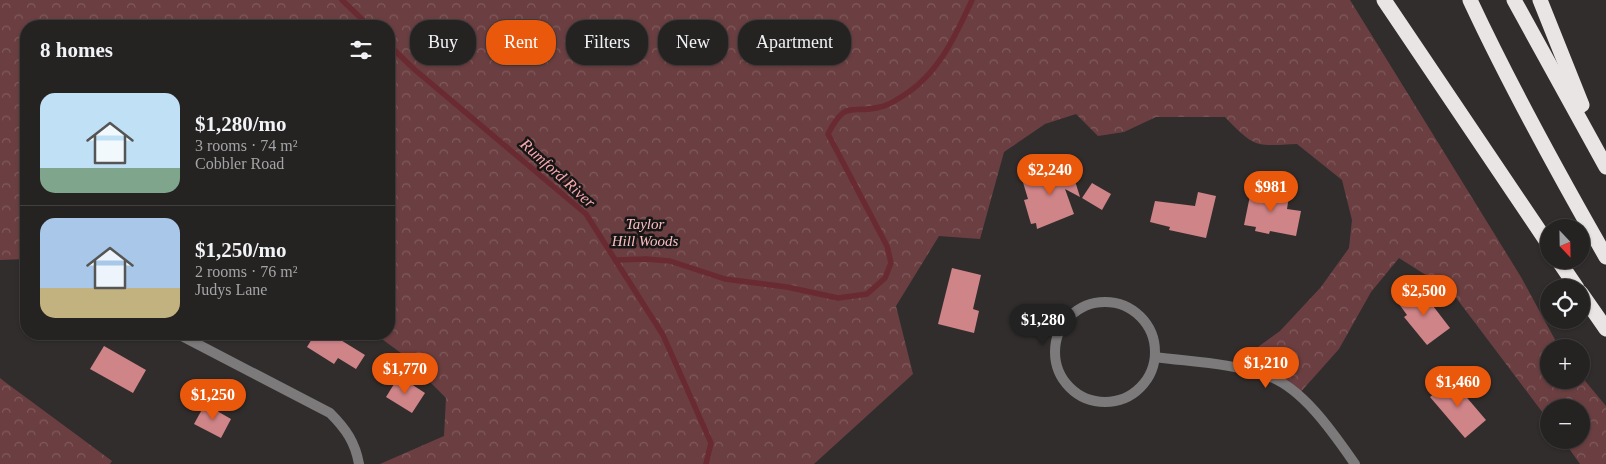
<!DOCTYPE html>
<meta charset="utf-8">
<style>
body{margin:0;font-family:"Times New Roman",serif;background:#312f2f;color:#f1f3f6;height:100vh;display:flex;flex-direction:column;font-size:19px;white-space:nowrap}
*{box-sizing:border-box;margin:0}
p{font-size:16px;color:#a3a4a5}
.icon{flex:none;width:28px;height:28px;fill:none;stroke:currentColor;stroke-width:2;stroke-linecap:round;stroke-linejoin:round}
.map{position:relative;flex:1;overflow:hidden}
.sheet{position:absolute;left:20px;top:20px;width:375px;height:320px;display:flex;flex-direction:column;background:#252222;border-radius:20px;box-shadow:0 1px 4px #0004,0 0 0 1px #423f40}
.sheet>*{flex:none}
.banner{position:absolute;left:410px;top:20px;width:475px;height:45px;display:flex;gap:10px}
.needle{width:32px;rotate:158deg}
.controls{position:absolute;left:1540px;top:219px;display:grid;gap:10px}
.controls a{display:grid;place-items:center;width:50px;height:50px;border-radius:50%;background:#252222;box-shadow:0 1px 4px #0004,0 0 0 1px #423f40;font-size:25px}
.price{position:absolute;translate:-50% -42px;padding:0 11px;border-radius:18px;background:#ea580c;color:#fff;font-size:16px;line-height:32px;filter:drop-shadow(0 1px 2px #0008)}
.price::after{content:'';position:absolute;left:50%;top:30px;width:15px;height:11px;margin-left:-8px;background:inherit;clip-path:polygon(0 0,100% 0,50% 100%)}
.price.selected{background:#222;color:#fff}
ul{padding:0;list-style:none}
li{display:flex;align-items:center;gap:15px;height:125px;padding:0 20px}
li+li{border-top:1px solid #423f40}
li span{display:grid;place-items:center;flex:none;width:140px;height:100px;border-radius:15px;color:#555}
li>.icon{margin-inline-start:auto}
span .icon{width:60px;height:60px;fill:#fffc;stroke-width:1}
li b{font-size:21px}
h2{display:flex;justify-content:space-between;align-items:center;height:60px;padding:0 20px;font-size:21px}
.tag{padding:0 18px;border-radius:20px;background:#252222;box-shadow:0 1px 4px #0004,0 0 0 1px #423f40;font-size:18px;line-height:45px}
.tag.selected{background:#ea580c;color:#fff}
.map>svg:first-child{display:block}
.forest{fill:url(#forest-crowns)}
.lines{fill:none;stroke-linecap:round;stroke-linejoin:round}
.stream{stroke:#6a2a31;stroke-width:5.5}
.building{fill:#cf8488}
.minor{stroke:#7c7a7a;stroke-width:10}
.motorway{stroke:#e9e5e5;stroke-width:15}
.labels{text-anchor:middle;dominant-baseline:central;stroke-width:5;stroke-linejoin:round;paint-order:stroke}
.park-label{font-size:15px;font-style:italic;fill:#febfc1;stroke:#171616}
.water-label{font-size:16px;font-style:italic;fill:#fca9ae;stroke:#171616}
</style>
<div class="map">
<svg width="1606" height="464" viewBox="0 0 1606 464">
<defs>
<pattern id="forest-crowns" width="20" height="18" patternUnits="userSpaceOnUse" patternTransform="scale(1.25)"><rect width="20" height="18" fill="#6b3f41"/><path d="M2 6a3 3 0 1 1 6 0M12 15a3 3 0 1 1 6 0" fill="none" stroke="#805a5c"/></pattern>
</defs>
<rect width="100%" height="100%" fill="#312d2d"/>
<!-- forest -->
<g class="forest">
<path d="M0 0H1350L1521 277 1559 347 1549 348V380H1581V376L1606 406V464H1580L1563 440H1581V408H1549V421L1451 291 1399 258 1371 292 1339 349 1298 395 1269 376 1232 366 1280 331 1321 287 1349 248 1352 220 1342 180 1297 144C1254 146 1255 148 1225 117H1156L1124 132 1098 136 1076 114 1045 124 1004 152 980 239 939 236 896 306 913 374 814 464H380L444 436 446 398 401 353 375 334H389V26H26V259L0 260Z"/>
<polygon points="0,378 5,382 112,461 110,464 0,464"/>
</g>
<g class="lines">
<!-- stream -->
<g class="stream">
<polyline points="342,0 369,26"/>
<polyline points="389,45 414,69 586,214 663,335 711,443 706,464"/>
<path d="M616 260 646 259 670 261 725 279 787 287 838 298 867 294 885 278 891 263 887 246 828 134C847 98 850 115 880 107 887 106 895 101 901 97 938 75 955 37 972 0"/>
</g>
</g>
<!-- building -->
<g class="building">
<polygon points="1070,165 1080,197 1065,189 1074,214 1037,229 1036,223 1031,224 1024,200 1028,199 1022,179"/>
<polygon points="1092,183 1111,194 1102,210 1082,198"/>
<polygon points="1252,186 1266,189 1266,192 1289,196 1287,209 1301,211 1296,236 1270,231 1269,234 1255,231 1256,227 1244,225"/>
<polygon points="1198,192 1216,196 1206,238 1169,230 1170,227 1150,222 1155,201 1195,206"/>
<polygon points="952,268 981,275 973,309 979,311 974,333 938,324"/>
<polygon points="1420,289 1450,328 1427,345 1404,317 1407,315 1399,304"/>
<polygon points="315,334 331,334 365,355 356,369 338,358 334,364 307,347"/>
<polygon points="104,346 146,370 133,393 90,369"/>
<polygon points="399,376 425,393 412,413 386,397"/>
<polygon points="1451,379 1486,420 1465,438 1430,397"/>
<polygon points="205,404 231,419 221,438 194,424"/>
</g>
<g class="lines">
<!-- minor -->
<g class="minor">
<circle cx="1105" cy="352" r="50"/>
<path d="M178 334 330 413C346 429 355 442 359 464"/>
<path d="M1155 357C1192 362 1232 363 1268 376 1303 388 1334 434 1355 464"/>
</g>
<!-- motorway -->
<g class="motorway">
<polyline points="1384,0 1549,245"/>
<path d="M1470 0C1511 88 1558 173 1606 257"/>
<polyline points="1514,0 1606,167"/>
<polyline points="1540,0 1582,105"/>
<polyline points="1558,260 1577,288"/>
<polyline points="1581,293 1606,329"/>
</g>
</g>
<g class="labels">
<!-- park labels -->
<g class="park-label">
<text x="645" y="224">Taylor<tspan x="645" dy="17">Hill Woods</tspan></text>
</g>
<!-- water labels -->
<g class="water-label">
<text transform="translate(558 173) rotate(42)">Rumford River</text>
</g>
</g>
</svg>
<div class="controls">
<a><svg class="needle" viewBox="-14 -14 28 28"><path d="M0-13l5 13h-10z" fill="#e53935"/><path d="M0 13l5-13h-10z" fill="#a3a4a5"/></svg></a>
<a><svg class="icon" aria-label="locate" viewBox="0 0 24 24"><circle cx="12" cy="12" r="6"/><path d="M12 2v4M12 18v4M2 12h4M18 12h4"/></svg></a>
<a>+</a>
<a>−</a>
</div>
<b class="price" style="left:1050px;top:196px">$2,240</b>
<b class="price" style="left:1271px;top:213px">$981</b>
<b class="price" style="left:1424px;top:317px">$2,500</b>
<b class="price selected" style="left:1043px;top:346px">$1,280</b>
<b class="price" style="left:1266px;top:389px">$1,210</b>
<b class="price" style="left:405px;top:395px">$1,770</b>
<b class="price" style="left:1458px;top:408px">$1,460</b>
<b class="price" style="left:213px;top:421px">$1,250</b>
<div class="banner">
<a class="tag">Buy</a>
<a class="tag selected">Rent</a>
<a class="tag">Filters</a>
<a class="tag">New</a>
<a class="tag">Apartment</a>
</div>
<section class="sheet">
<h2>8 homes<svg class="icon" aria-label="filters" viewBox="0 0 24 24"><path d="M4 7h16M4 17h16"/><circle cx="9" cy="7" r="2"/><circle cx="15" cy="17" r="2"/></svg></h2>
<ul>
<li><span style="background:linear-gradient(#bfe0f5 75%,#7fa58c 0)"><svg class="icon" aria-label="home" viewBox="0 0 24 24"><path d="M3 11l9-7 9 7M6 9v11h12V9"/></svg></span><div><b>$1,280/mo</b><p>3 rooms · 74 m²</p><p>Cobbler Road</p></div></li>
<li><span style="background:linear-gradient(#a9c7e8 70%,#c2b280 0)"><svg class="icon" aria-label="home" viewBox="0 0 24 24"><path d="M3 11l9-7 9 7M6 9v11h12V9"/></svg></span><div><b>$1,250/mo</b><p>2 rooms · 76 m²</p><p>Judys Lane</p></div></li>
</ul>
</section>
</div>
